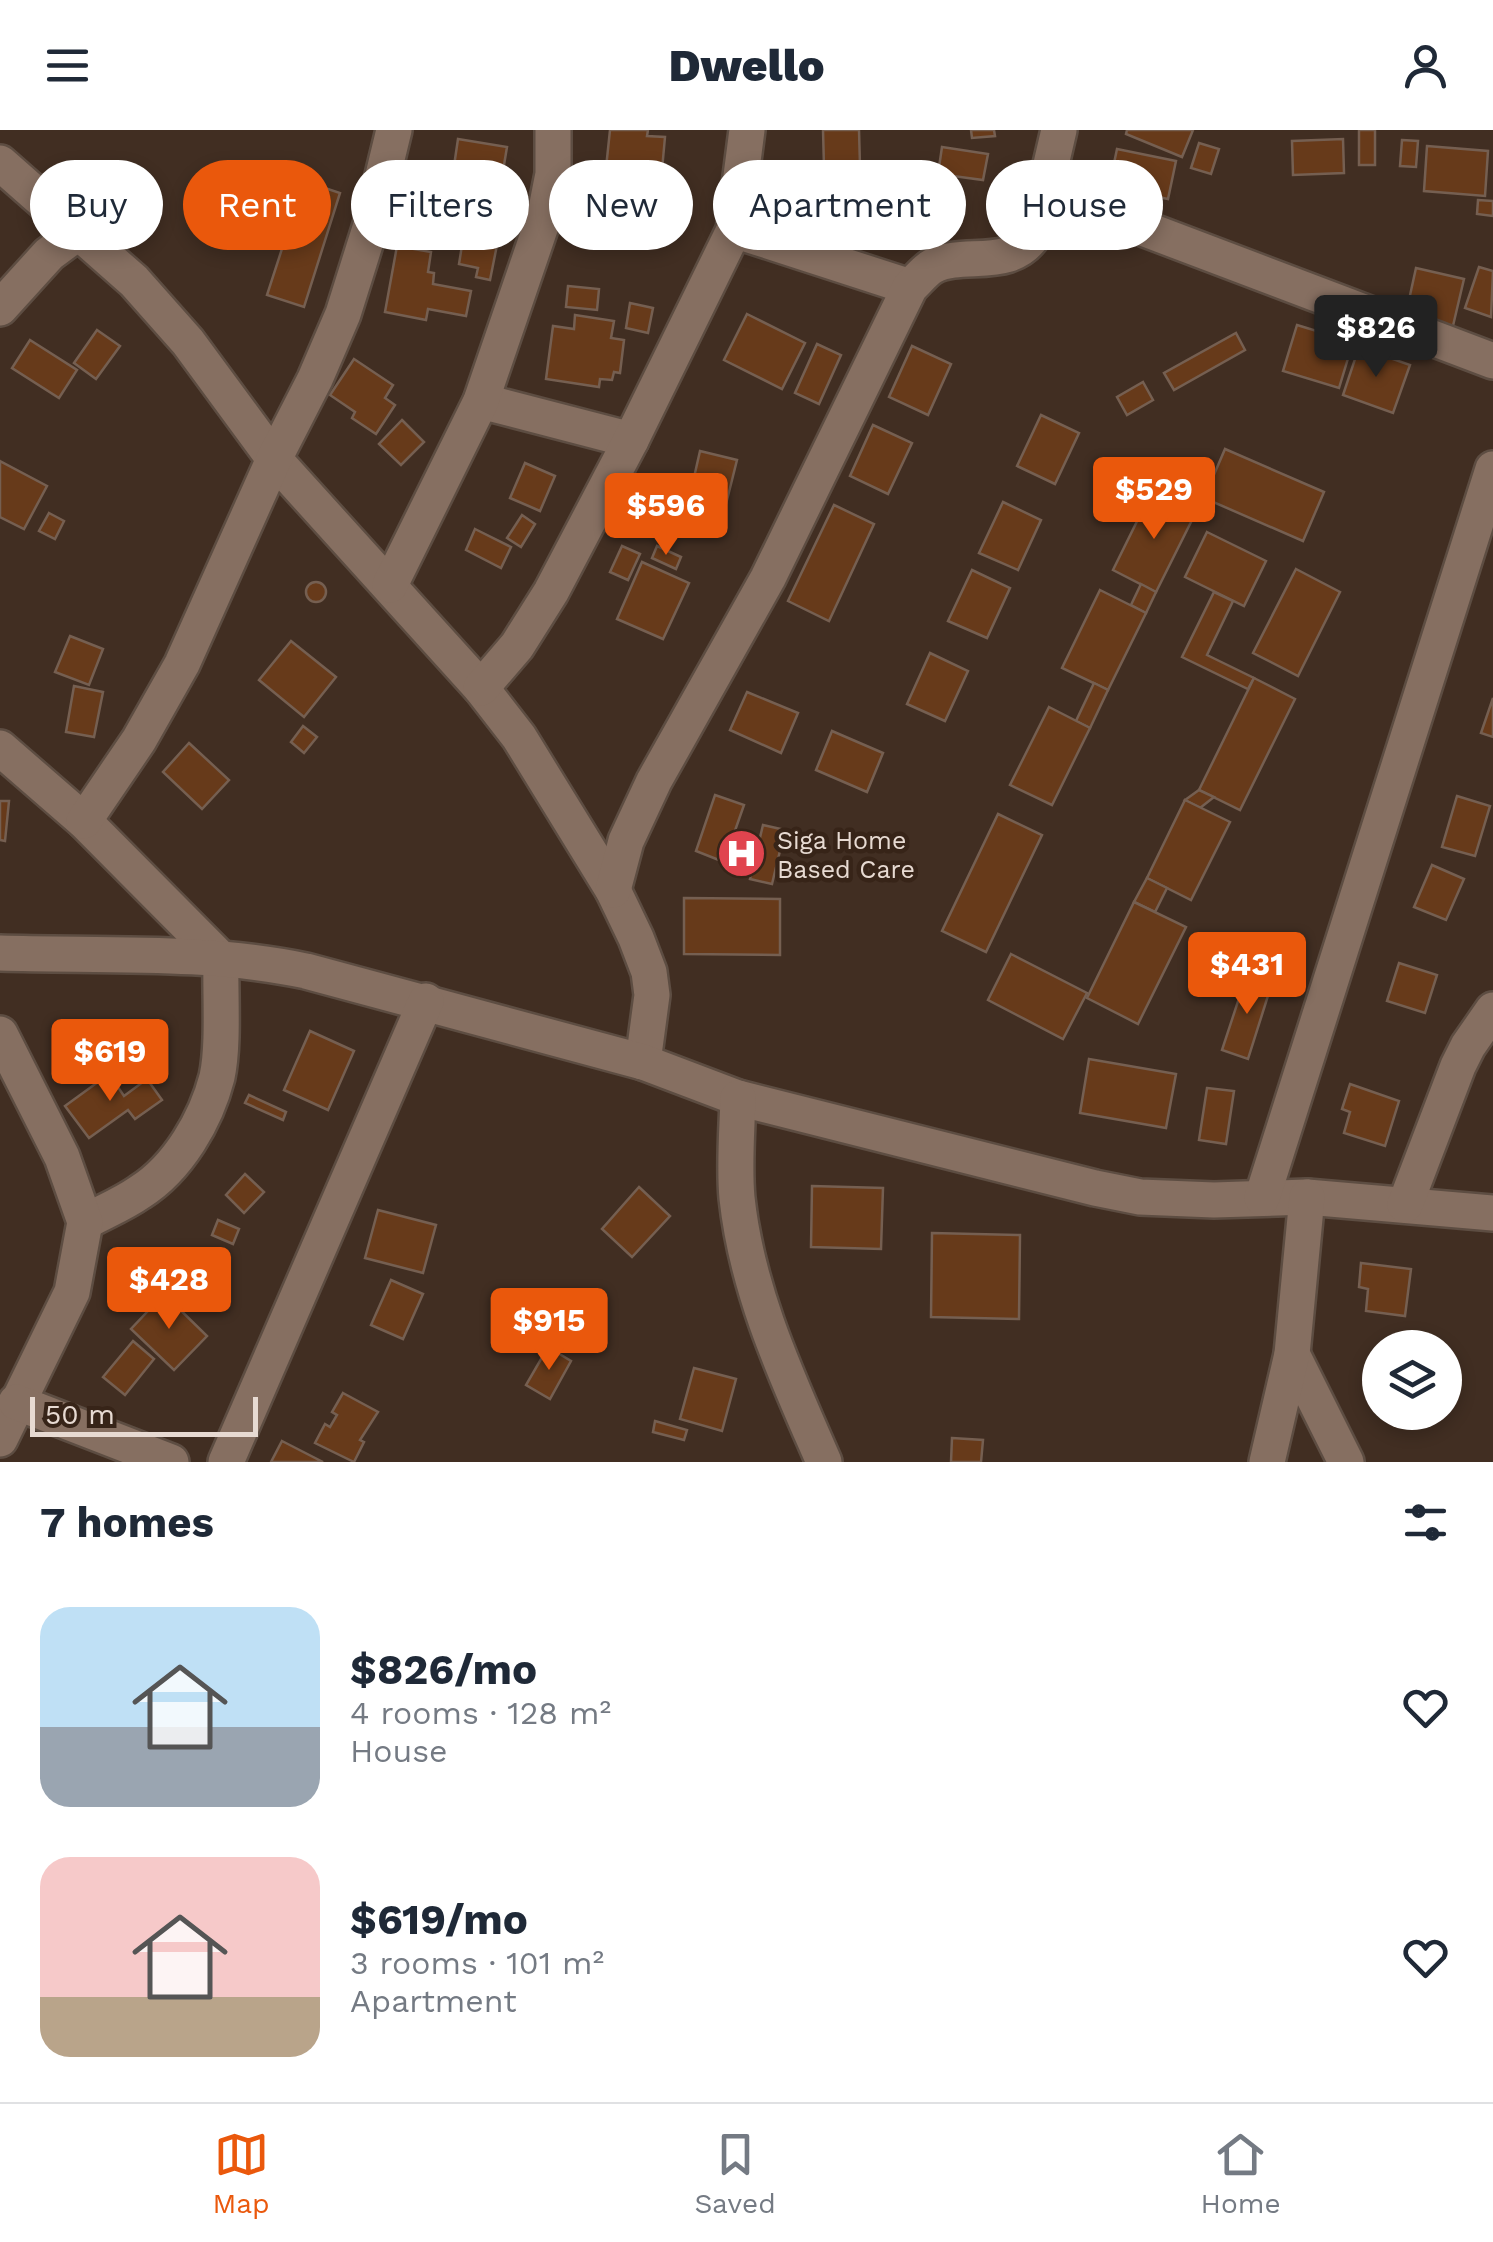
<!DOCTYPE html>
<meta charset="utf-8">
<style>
body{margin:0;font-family:"Work Sans",sans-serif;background:#f6f6f7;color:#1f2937;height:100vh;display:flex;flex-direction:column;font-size:38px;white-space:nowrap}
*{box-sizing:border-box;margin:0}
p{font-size:32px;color:#747a83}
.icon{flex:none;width:55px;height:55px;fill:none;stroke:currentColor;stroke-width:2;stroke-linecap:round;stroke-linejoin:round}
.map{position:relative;height:1332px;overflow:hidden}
.details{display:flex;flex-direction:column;background:#fff;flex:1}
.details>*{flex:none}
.hud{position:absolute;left:30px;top:30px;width:1435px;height:90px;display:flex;gap:20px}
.fabs{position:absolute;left:1362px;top:1200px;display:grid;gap:20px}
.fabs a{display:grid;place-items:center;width:100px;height:100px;border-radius:50%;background:#fff;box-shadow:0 5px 15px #0003;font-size:50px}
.scale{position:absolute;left:30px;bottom:25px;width:228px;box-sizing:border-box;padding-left:10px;border:5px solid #e7dad2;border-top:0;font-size:28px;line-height:35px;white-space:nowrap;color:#e7dad2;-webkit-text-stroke:8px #372418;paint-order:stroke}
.price{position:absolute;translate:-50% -85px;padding:0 22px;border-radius:10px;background:#ea580c;color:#fff;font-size:32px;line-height:65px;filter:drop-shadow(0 2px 5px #0008)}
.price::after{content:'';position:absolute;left:50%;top:60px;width:30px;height:22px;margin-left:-15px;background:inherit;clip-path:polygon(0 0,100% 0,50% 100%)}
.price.selected{background:#222;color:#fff}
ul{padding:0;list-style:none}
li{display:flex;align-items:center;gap:30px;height:250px;padding:0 40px}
li span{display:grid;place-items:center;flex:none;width:280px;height:200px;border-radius:30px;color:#555}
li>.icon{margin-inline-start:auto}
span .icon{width:120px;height:120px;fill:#fffc;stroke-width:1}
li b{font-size:42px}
h2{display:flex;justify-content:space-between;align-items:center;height:120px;padding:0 40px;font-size:42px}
.pill{padding:0 35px;border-radius:45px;background:#fff;box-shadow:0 5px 15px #0003;font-size:35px;line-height:90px}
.pill.selected{background:#ea580c;color:#fff}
header{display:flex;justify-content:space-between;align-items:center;height:130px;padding:0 40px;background:#fff;font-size:45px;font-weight:800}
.tab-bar{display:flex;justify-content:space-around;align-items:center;height:140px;border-top:2px solid #e0e1e3;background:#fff;font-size:28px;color:#747a83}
.tab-bar a{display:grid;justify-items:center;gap:5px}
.tab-bar .selected{color:#ea580c}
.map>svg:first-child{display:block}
.building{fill:#673a1a;stroke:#755f51;stroke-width:2.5}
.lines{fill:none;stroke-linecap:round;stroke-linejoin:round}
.minor-casing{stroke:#5d4d42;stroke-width:40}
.minor{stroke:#866f61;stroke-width:35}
.labels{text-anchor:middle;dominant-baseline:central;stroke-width:9;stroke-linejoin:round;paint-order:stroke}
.poi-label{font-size:25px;fill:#e7dad2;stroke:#372418;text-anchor:start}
</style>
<header><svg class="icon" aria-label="menu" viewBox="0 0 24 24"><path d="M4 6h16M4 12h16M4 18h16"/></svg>Dwello<svg class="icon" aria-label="person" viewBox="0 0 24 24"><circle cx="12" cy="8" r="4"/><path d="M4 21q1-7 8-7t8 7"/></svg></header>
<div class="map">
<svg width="1493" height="1332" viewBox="0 0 1493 1332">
<rect width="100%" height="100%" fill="#412e22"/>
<!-- building -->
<g class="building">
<polygon points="610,0 648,0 647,6 665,7 660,62 604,57"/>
<polygon points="823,0 859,0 860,36 824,37"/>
<polygon points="971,0 994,0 995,6 972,8"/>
<polygon points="1127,0 1193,0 1182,27 1126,4"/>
<rect x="1359" y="0" width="16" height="35"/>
<polygon points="458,9 507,17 498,71 450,63"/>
<polygon points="1343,9 1344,43 1293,45 1292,11"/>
<polygon points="1402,10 1418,11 1416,37 1400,36"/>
<polygon points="1199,13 1219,19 1211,44 1191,38"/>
<polygon points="1427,16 1488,21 1485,66 1424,61"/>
<polygon points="942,17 988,24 983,50 938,44"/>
<polygon points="1117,19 1176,31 1168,69 1109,57"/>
<polygon points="304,51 340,63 304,177 267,165"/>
<polygon points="582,65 609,70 606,88 580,84"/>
<polygon points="1478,70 1493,71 1493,86 1477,84"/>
<polygon points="464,103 498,110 490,150 476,147 478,138 459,134"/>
<polygon points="397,116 431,122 428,142 434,143 433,154 471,161 466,186 428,179 426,190 385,182"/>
<polygon points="1479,137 1493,141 1491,187 1465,178"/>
<polygon points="1416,138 1464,149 1452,200 1405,188"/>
<polygon points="568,156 599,159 597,180 566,177"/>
<polygon points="630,173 653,178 648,203 626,198"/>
<polygon points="747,184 805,213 782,259 724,230"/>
<polygon points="575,185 614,191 611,208 624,210 620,243 614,242 612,250 600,249 599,257 546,249 553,196 574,199"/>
<polygon points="1297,195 1353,212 1339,258 1283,241"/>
<polygon points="97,200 120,216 96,249 74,233"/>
<polygon points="1236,203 1245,220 1174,260 1164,243"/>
<polygon points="30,210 77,240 59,268 12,238"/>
<polygon points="817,214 841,225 819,274 795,263"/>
<polygon points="912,216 951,234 928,285 889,267"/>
<polygon points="1359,217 1410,235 1393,283 1343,265"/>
<polygon points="354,229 393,255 385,268 395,275 376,304 352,288 355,282 330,265"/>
<polygon points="1143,252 1153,270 1127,285 1117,267"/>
<polygon points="1041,285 1079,303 1055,354 1017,336"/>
<polygon points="402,290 424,312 401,335 379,314"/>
<polygon points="873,295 912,313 888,364 850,346"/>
<polygon points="1225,319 1324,362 1303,411 1204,368"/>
<polygon points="700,321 737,330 726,374 690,365"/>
<polygon points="0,331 47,356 24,399 0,387"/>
<polygon points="525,333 555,346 540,381 510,368"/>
<polygon points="1151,363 1195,384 1156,462 1113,440"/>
<polygon points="1003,372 1041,390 1018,440 979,423"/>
<polygon points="834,375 874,394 829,491 788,471"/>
<polygon points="49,383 64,391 55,409 39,401"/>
<polygon points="522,385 535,394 521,417 507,408"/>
<polygon points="475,399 511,417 501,438 466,420"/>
<polygon points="1207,402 1266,431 1244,476 1185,447"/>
<polygon points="622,416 640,424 628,450 610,442"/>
<polygon points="657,416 681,427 676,439 652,428"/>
<polygon points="642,432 689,453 663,509 617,489"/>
<polygon points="1296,439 1340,462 1298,546 1253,523"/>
<polygon points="972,440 1010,458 987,508 948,491"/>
<circle cx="316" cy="462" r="10"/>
<polygon points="1141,454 1156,462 1146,483 1131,475"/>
<polygon points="1100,460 1146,483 1108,560 1062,538"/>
<polygon points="1214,462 1233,471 1207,525 1254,548 1248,559 1182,527"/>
<polygon points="70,506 103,519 89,555 55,542"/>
<polygon points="291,511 336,547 304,587 259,550"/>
<polygon points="930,523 968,541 945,591 907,574"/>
<polygon points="1254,548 1295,569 1240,680 1199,660"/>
<polygon points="1094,553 1108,560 1090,598 1076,591"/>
<polygon points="74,556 103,562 94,607 66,602"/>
<polygon points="747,562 798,583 781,623 730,600"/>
<polygon points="1493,568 1493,607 1481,603"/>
<polygon points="1049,577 1090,598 1052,675 1010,655"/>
<polygon points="303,596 317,607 304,623 291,612"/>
<polygon points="832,601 883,623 867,662 816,640"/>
<polygon points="189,613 229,650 202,679 163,642"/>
<polygon points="1199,660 1214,667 1200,678 1185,670"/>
<polygon points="715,665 744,675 724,732 696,721"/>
<polygon points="1457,666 1490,676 1475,726 1442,717"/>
<polygon points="1185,670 1230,692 1191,770 1147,748"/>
<polygon points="0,671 9,671 5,711 0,710"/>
<polygon points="998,684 1042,705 986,822 942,801"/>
<polygon points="763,695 785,700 772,754 750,749"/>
<polygon points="1432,735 1464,749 1446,790 1414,777"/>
<polygon points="1147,748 1167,758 1155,782 1134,772"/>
<polygon points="684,768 780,769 780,825 684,824"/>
<polygon points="1134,772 1186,797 1138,894 1087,868"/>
<polygon points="1011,824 1087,863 1063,909 988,870"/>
<polygon points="1399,833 1437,845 1425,883 1387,871"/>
<polygon points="1247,844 1272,853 1248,929 1222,920"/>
<polygon points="310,901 354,921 328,980 284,960"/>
<polygon points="1089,929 1176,944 1166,998 1080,983"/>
<polygon points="109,944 124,966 147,949 162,970 135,989 128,980 89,1008 65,976"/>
<polygon points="1350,954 1399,971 1385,1016 1344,1003 1350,982 1342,979"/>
<polygon points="1207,958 1234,961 1226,1014 1199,1010"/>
<polygon points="249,965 286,982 283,990 245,973"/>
<polygon points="245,1044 264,1062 244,1083 226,1065"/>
<polygon points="812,1056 883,1058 881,1119 811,1117"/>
<polygon points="639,1057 670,1086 632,1127 602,1099"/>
<polygon points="378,1080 436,1095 423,1143 365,1128"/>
<polygon points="218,1090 239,1099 233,1114 212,1105"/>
<polygon points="932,1103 1020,1105 1019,1189 931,1187"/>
<polygon points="1361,1133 1411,1139 1405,1186 1366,1181 1368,1159 1359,1157"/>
<polygon points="391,1150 423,1164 403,1209 371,1195"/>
<polygon points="164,1164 207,1206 174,1240 131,1199"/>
<polygon points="535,1168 578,1184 571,1204 528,1187"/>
<polygon points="133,1211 154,1229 125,1265 103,1247"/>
<polygon points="548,1217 571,1231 550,1269 526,1255"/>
<polygon points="694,1238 736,1249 722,1301 680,1289"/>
<polygon points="343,1263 378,1282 360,1310 364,1312 354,1332 315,1313 325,1294 330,1297 337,1285 332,1282"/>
<polygon points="655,1291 687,1300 684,1310 653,1302"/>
<polygon points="952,1308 983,1310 981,1332 951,1332"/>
<polygon points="282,1311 323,1332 271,1332"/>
</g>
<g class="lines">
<defs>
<g id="minor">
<polyline points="0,33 134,151 188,212 274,329 481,558 519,607 613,760 636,808 649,842 652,865 643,932"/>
<polyline points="1045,61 1493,231"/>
<polyline points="734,100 910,157"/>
<polyline points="0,178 49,124 80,101"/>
<polyline points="481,271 631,310"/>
<polyline points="390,455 481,271 545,84 553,44 553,0"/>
<polyline points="481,558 517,516 551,462 631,310 734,100 747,0"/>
<path d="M0 618 84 691 221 829C220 863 224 915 217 947 206 990 178 1038 140 1062 123 1074 103 1082 85 1092"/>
<polyline points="84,691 139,610 182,534 274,329 315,249 343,184 371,95 394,0"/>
<path d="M613 760 626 711 654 651 768 448 910 157C917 151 925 140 933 136 965 120 1011 142 1035 103L1059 0"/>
<path d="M0 823C101 826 207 820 306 841L643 932 738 968 1095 1058 1140 1067 1214 1070 1307 1067 1493 1083"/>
<polyline points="0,904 62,1027 85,1092 72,1162 0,1309"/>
<path d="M738 968C737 1001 734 1036 737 1068 747 1162 787 1247 824 1332"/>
<polyline points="1262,1068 1493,339"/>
<polyline points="1405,1075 1458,936 1468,916 1493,880"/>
<polyline points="1292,1224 1346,1332"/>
<polyline points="16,1272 171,1332"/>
<polyline points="226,1332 426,871"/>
<polyline points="1267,1332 1292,1224 1307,1067"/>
</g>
</defs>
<!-- minor casing -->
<use href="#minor" class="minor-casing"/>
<!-- minor -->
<use href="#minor" class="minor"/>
</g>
<!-- icons -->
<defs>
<symbol id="hospital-disc" viewBox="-11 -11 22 22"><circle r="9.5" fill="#e0444e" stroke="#372418"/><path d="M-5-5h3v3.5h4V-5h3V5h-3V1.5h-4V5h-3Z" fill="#fff"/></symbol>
</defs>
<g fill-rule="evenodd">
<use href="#hospital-disc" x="714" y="696" width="55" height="55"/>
</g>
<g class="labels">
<!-- poi labels -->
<g class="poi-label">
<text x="777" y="710">Siga Home<tspan x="777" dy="29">Based Care</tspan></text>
</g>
</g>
</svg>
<div class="fabs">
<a><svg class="icon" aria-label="layers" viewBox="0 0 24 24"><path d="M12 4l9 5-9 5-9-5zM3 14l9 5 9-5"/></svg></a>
</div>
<div class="scale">50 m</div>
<b class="price selected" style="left:1376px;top:250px">$826</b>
<b class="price" style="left:1154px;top:412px">$529</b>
<b class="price" style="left:666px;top:428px">$596</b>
<b class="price" style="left:1247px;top:887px">$431</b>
<b class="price" style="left:110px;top:974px">$619</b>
<b class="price" style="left:169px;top:1202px">$428</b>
<b class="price" style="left:549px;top:1243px">$915</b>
<div class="hud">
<a class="pill">Buy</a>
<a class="pill selected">Rent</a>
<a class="pill">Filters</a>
<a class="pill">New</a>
<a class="pill">Apartment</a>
<a class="pill">House</a>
</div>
</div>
<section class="details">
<h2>7 homes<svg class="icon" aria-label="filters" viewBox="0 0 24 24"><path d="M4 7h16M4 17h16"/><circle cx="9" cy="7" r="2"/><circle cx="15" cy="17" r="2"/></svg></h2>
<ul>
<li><span style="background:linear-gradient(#bfe0f5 60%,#9aa5b1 0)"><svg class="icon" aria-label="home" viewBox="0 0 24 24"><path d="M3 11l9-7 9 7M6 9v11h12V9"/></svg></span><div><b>$826/mo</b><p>4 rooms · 128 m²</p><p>House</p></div><svg class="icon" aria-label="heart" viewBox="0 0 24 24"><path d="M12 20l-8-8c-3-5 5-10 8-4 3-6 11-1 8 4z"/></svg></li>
<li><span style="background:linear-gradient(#f6c9c9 70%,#b9a48a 0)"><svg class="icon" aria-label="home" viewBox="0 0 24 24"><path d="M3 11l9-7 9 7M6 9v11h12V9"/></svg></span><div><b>$619/mo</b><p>3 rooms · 101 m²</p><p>Apartment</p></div><svg class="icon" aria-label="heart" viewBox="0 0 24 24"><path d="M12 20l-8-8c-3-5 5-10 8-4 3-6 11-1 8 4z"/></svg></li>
</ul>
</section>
<nav class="tab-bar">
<a class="selected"><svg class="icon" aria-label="map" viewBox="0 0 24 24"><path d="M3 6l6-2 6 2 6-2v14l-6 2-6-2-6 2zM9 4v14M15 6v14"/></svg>Map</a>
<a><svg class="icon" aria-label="saved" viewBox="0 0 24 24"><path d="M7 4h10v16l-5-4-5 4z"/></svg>Saved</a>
<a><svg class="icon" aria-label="home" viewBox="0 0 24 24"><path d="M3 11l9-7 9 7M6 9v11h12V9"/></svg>Home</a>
</nav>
